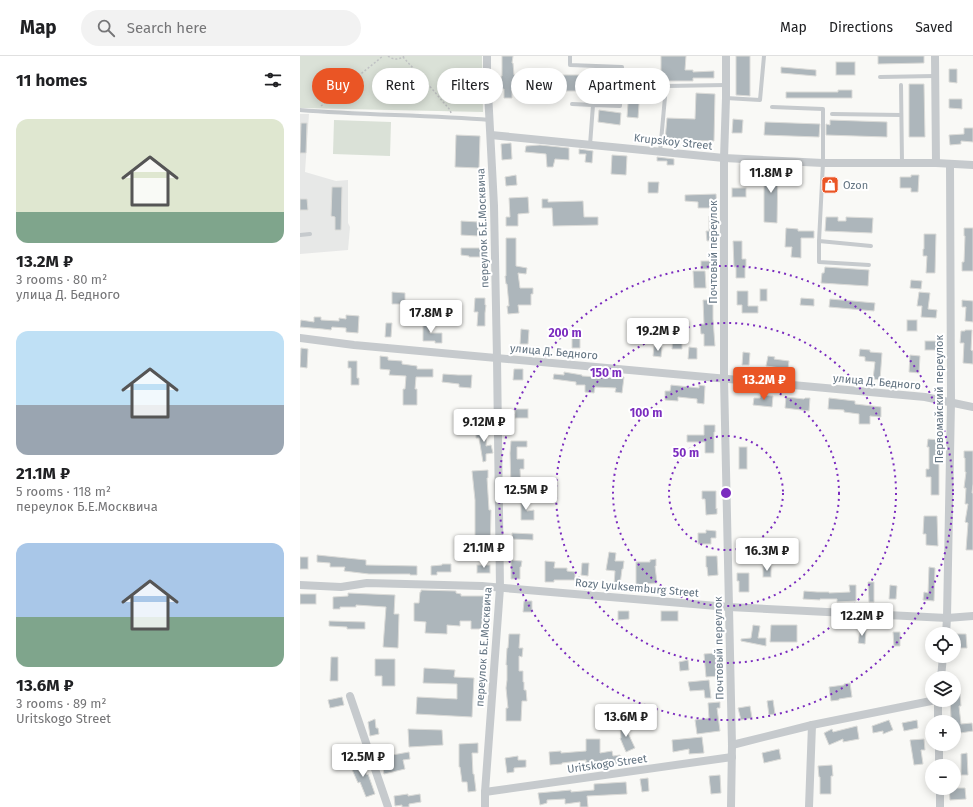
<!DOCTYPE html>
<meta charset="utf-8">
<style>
body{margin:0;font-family:"Fira Sans",sans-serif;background:#f2f2f2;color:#202124;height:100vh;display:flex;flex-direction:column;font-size:15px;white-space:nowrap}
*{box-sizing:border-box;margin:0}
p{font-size:13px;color:#757577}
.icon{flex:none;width:22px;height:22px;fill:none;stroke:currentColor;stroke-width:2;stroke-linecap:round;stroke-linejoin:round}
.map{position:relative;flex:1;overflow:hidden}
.panel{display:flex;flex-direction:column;background:#fff;width:300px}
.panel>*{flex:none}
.hud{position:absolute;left:12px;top:12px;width:380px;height:36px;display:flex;gap:8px}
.tools{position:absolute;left:625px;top:571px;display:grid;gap:8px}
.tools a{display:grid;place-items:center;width:36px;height:36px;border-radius:50%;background:#fff;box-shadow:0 2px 10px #0003;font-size:20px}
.price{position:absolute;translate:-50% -34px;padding:0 9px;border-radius:4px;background:#fff;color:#222;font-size:13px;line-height:26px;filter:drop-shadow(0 1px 2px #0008)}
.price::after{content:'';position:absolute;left:50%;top:24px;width:12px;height:9px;margin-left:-6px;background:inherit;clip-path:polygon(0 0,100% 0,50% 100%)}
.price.on{background:#ea5525;color:#fff}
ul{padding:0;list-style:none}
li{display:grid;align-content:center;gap:8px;height:212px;padding:0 16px}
li span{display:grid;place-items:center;height:124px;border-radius:12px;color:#555}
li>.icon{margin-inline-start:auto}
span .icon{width:72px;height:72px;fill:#fffc;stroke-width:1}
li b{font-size:17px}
h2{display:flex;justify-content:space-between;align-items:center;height:48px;padding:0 16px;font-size:17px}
.pill{padding:0 14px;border-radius:18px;background:#fff;box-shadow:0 2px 10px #0003;font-size:14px;line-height:36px}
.pill.on{background:#ea5525;color:#fff}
header{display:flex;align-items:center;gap:24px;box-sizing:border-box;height:56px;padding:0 20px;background:#fff;border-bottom:1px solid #e0e0e0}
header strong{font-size:19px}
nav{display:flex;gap:22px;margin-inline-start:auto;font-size:14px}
.search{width:280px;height:36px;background:#f2f2f2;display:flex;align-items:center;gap:10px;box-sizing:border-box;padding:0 14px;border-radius:22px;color:#757577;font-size:15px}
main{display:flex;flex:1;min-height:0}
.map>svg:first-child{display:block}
.built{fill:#e7e8e7}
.green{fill:#dae1d7}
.building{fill:#adb6bb;stroke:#dbdbd8}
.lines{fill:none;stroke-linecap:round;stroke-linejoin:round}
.path{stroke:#c0c2c4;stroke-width:1.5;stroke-dasharray:2 2;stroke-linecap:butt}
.service{stroke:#c6cacd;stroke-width:4}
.minor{stroke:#c6cacd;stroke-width:8}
.ring{fill:none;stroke:#7b2cbf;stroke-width:2;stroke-dasharray:2 4}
.labels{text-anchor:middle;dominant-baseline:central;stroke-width:4;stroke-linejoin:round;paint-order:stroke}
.street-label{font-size:11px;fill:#637482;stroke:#fff}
.poi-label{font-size:11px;fill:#637482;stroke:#fff;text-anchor:start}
.centre{fill:#7b2cbf;stroke:#fff;stroke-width:2}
.ring-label{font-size:12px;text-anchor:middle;font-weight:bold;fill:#7b2cbf;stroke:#fff;stroke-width:4;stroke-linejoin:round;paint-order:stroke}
</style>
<header>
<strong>Map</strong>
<div class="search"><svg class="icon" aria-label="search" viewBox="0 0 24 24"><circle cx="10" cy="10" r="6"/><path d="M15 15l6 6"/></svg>Search here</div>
<nav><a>Map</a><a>Directions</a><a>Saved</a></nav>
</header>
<main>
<section class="panel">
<h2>11 homes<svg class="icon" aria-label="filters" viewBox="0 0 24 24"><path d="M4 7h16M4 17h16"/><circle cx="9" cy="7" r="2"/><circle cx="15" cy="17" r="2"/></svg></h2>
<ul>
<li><span style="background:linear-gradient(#dfe7d0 75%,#7fa58c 0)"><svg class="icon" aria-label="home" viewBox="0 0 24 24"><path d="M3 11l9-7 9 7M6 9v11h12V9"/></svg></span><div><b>13.2M ₽</b><p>3 rooms · 80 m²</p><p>улица Д. Бедного</p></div></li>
<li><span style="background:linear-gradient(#bfe0f5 60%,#9aa5b1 0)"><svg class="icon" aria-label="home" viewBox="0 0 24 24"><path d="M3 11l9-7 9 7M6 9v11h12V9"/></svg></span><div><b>21.1M ₽</b><p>5 rooms · 118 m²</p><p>переулок Б.Е.Москвича</p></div></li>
<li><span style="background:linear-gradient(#a9c7e8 60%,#7fa58c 0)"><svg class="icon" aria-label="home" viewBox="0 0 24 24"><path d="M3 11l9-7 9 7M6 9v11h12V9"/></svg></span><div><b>13.6M ₽</b><p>3 rooms · 89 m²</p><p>Uritskogo Street</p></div></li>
</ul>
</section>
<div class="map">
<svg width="673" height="751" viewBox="0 0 673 751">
<rect width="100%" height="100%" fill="#f9f9f6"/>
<!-- built -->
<polygon class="built" points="0,58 9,58 5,116 36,125 48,124 48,167 50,171 48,194 0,198"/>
<!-- green -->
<g class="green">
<polygon points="0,0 182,0 183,56 0,52"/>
<polygon points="34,64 91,66 90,100 33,98"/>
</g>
<!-- building -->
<g class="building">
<polygon points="202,0 213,0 212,7 213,7 214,19 215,19 216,33 212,33 212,42 204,42 204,33 202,33 201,20 202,20"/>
<polygon points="361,0 386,0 385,14 393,14 393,16 414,15 414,22 393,22 393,25 361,25"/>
<polygon points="436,0 450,0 450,40 436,39"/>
<polygon points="578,0 624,0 624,7 578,8"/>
<rect x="536" y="6" width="19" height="13"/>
<polygon points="481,11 516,14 516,20 481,17"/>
<polygon points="649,13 657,13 657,27 649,26"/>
<rect x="257" y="19" width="38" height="16"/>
<polygon points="104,21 105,40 79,41 78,23"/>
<polygon points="609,28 624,28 625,81 609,81"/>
<polygon points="329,33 340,34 338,62 327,61"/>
<polygon points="538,34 552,34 552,42 486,42 486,36 538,36"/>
<polygon points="396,37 415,38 414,85 365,84 367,62 395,63"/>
<polygon points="649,43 662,43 662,53 649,52"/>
<polygon points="299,54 321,57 320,69 298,66"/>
<polygon points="433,63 443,64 442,77 432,77"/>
<polygon points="530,64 587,66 587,81 526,79 526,68 530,69"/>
<polygon points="465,66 520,68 519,81 464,79"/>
<polygon points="1,67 7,67 6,97 0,97"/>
<polygon points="664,72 673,72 673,86 661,85 661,88 650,89 649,79 664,78"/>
<polygon points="156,79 180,80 179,112 155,111"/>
<polygon points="211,87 212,103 202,104 201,88"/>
<polygon points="240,89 269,92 269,104 255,103 253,111 247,111 246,98 225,96 226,90"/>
<polygon points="279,93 293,95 292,107 285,106 286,98 279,98"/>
<polygon points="312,99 327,100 326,119 311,118"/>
<polygon points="357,101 374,103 374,109 367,109 367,105 357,105"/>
<polygon points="464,110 478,110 477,167 464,166"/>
<polygon points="216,119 217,129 206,130 205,121"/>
<polygon points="611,119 619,119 618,136 611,136 611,132 600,132 600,121 611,121"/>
<polygon points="348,126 359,126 358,137 348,137"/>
<polygon points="32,131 42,131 41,174 35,174 35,161 31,160"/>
<rect x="432" y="132" width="14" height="9"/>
<polygon points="416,138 417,152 398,152 398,146 385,145 385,139"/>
<polygon points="228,141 229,157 218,158 218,170 206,170 206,161 210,161 209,142"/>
<polygon points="0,143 7,143 8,154 0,154"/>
<polygon points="242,143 248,143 248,146 283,145 284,161 298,161 298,169 253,170 252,152 242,152"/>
<polygon points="414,159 414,165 415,165 415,170 414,170 415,184 407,185 406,175 409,175 409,160"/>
<polygon points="526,161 538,161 538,165 546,165 546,161 573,162 572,177 525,175"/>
<polygon points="161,165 179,166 178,180 161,179"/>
<polygon points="486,172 498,173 498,175 514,175 514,182 501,182 501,202 491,201 492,191 485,191"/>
<polygon points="664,172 673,172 673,215 662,215 662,206 664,206 665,180 664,180"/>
<polygon points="624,178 636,178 635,217 626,217 627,200 623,200 623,193 624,193"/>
<polygon points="206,182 216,182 216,210 227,212 226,218 218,217 220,232 233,232 233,238 231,238 231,249 218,249 219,257 208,258 207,250 209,250 207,228 206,228 205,220 206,220"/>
<polygon points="433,185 442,185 442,203 446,203 446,211 445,211 445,222 436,222 436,211 434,211"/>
<polygon points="161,192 183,192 183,201 169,201 169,200 161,199"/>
<rect x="401" y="205" width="11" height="8"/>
<polygon points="525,211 569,214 568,230 521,227 522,217 524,217"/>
<polygon points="393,215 405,215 406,232 394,232"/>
<polygon points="611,224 622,225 621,233 610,232"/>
<rect x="460" y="233" width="7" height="12"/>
<polygon points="437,235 448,235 448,250 458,250 458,257 442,257 442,249 437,249"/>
<polygon points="92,236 105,237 105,248 92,248"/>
<polygon points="619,236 630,237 628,253 637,254 636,262 621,261 622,250 617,250"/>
<polygon points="175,242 185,242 185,249 186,249 185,257 185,270 177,270 178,256 174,256"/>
<polygon points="501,242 514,243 514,250 500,249"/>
<polygon points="530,243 575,247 574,255 529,251"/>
<polygon points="403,244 413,244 413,263 415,290 404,290 404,278 401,278 400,268 404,268"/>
<polygon points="662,244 673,245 673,266 665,265 666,251 662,251"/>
<polygon points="46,259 59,260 58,277 46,276 46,272 32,271 31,274 23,273 0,271 1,264 14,266 14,261 21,261 21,264 39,265 39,262 46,263"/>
<polygon points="123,264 130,264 130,277 142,277 142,287 135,287 135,285 123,285"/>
<rect x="607" y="264" width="10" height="11"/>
<polygon points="331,266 350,267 349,281 331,281"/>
<polygon points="86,267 92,267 91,281 85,281"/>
<polygon points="221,273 229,274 228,288 220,288"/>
<polygon points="665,274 672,274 671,294 673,295 673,308 663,307 664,287 660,287 661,275 665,275"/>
<polygon points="373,280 382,280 382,293 372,293"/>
<polygon points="272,281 280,282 280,292 272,292"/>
<rect x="625" y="285" width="14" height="9"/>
<polygon points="354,290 362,291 361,301 353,300"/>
<polygon points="389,291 397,292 397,303 388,303"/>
<polygon points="1,292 8,293 7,312 0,311"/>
<polygon points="560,293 570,294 570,296 582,297 580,324 573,323 575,306 565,305 565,301 559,300"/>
<polygon points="443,296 450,297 449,309 442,309"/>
<polygon points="610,299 620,300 619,317 609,316"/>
<polygon points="80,300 88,301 88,304 102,305 102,308 117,310 117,313 133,313 133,321 116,321 115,333 117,333 117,349 103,349 103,333 105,333 106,320 89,319 90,314 80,313"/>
<polygon points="468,300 475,301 474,303 489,305 488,313 466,310"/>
<polygon points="48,305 57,305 57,322 59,322 59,329 51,329 51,312 48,312"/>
<polygon points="214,313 223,313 223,324 213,324"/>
<polygon points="264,316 282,319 282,320 317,322 317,320 324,321 322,337 315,336 316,332 295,331 294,337 285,336 285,329 276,329 276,326 253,323 254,318 264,319"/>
<polygon points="143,318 158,319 172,319 171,332 159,331 159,328 142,326"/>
<polygon points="371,329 399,332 399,329 405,330 404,348 397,347 397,343 378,341 378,345 365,344 365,335 370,335"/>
<polygon points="461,339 473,340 472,351 453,349 454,342 460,342"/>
<polygon points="486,341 504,343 505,342 510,342 509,355 485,352"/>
<polygon points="529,342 555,345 555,348 581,351 581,361 570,360 570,368 559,368 559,358 544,356 544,354 528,353"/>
<rect x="215" y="353" width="13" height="9"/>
<polygon points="404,369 415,369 415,376 414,376 414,397 405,397 405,386 387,386 387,379 404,379"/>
<polygon points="176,373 187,374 186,390 191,389 193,397 186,398 186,405 183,406 179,382 176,382"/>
<polygon points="628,383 640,384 638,401 639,401 639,439 631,439 631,421 626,421 626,413 629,413 629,391 627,391"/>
<polygon points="211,385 227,385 227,391 217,391 217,403 224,403 224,413 220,413 221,432 211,432 210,397"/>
<rect x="439" y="391" width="8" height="22"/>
<polygon points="664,395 673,395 673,428 672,437 673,437 673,494 666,494 668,467 665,466 668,448 665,448 666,432 664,432 666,416 665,416 665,402 664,402"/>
<polygon points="188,414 188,422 187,422 189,454 191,454 190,497 175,497 175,444 172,415"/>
<polygon points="402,435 416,435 416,453 417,452 417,458 406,459 405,443 402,443"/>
<polygon points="221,442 227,442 227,455 234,454 234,464 221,464"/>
<polygon points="624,460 637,460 638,490 626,489 626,478 623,478"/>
<polygon points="406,474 416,475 416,482 411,482 411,488 398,488 398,477 406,477"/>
<polygon points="212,477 233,478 233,484 212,483"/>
<polygon points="309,496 316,497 315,505 324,505 323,513 322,513 320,529 314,529 315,515 306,514"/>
<polygon points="17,499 66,504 66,509 117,510 117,519 110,519 110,518 69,518 44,515 45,511 30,511 30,507 17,506"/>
<polygon points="406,500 417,500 418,519 408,520 407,511 406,511"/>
<rect x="0" y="501" width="8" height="12"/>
<polygon points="356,503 356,510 355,510 357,527 343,528 342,532 336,531 336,506 350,506 350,504"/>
<polygon points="211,504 222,505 221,511 220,511 220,523 211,523"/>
<polygon points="245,505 255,506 254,512 267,512 267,515 275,516 275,524 254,524 254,526 245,526"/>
<polygon points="282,507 289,507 288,520 281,519"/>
<polygon points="142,508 151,508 151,516 137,516 137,519 131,519 131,510 142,509"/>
<rect x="177" y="509" width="13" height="8"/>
<rect x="463" y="510" width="8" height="11"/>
<polygon points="629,511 635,512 634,545 623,544 624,536 628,537"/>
<polygon points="437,517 449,517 449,536 439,536 439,525 437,525"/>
<polygon points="568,526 574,526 574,546 569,546"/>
<polygon points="549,529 556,529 556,545 537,546 537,543 520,543 520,544 503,543 504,535 517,536 529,536 529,537 550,536"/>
<polygon points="590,529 597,530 596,543 589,543"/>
<polygon points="121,534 156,535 156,537 161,538 161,540 184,540 184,565 182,565 182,573 171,573 171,565 160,565 160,570 147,569 147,578 125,577 126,566 114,565 114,547 119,547 120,536 121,536"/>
<polygon points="48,537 95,539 94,558 99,558 98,592 83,591 86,551 56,549 56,551 40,551 40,553 33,553 33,541 48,540"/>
<rect x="0" y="538" width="16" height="10"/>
<polygon points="224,545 232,545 232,556 223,556"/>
<polygon points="318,555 329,555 329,563 318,564"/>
<rect x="361" y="555" width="17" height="10"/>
<polygon points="29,565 65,566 65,573 47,573 47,571 29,570"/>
<polygon points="453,569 460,570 458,582 466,582 466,590 441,585 441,583 451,582"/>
<polygon points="471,569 497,569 497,586 470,586"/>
<polygon points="560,573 566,574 565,588 558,587"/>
<polygon points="593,576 600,576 600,590 594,590"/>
<polygon points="209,578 220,578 219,592 223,592 222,601 219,600 219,615 223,615 223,626 224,626 224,634 226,634 227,645 222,645 221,665 206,665 206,652 208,652 206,632 207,624 207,609 206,609 207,592 208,592"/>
<polygon points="655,578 666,578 667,592 656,592"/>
<polygon points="416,597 417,613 420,613 420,620 406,621 404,598"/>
<polygon points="31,601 38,601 38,625 30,625"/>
<polygon points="75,603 95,603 95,630 82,630 82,620 75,620"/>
<polygon points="388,604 389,614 380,615 379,606"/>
<polygon points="124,612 155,614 154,621 174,622 172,661 116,658 117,641 157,643 157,628 123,627"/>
<polygon points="409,624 411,642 405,642 404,634 390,635 388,626"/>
<polygon points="550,627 552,641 539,643 539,644 531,645 529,631 544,629 544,628"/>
<polygon points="660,638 661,650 659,650 661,668 672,667 673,675 654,678 654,666 644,666 644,662 651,661 650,644 654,644 654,639"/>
<polygon points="42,641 44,649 30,652 28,644"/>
<polygon points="473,644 475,658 469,659 467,645"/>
<polygon points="420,646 420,652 417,652 420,675 397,678 395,664 409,662 408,647"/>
<polygon points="450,650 452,662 441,664 438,652"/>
<polygon points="75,663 76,672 78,672 79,678 70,680 68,666"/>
<polygon points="589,664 593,674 583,678 583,675 573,677 572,670"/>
<polygon points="617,664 618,672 604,675 602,667"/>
<polygon points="320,667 327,667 328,677 335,692 326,696 320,682 321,682"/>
<polygon points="557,670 559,683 543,686 543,683 529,689 524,677 532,673 533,676"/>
<polygon points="108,673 142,674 143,689 109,691"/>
<polygon points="402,681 404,697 389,698 389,693 373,696 372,684"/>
<polygon points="286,683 300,683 300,697 312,695 313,700 320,699 321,708 306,710 286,710 286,704 262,707 262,708 250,709 249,696 261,695 261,697 286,695"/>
<polygon points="624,683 625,694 621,694 623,708 614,709 610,684"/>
<polygon points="178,687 178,697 172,697 173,718 174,718 176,735 168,736 167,726 162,726 160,711 159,711 159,688"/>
<polygon points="479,693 481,703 464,707 462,697"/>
<polygon points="109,696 110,703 103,704 105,713 84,718 81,701"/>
<polygon points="667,697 668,719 661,719 661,698"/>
<polygon points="218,700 218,704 226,704 226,711 214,712 214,716 207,717 205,702"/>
<polygon points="61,704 67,719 68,718 75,738 66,741 60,726 58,727 50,709"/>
<polygon points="532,709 533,720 531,720 531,738 520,738 520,721 519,721 518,710"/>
<polygon points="420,719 421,737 411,738 409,720"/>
<polygon points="348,722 349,735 342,736 340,723"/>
<polygon points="326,726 327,738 287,740 288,751 280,751 280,746 265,748 265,743 247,744 247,747 240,749 238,737 271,734 271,736 294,734 294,728"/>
<polygon points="649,732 665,732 666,743 650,744"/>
<polygon points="108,738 108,740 120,738 121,746 109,748 109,751 102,751 102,749 95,750 94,740"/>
</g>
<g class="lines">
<!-- path -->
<g class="path">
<path d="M88 0C93 4 99 4 104 0"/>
<polyline points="103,1 133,34 150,54 151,57"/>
<polyline points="21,50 83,0"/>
</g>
<!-- service -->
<g class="service">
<polyline points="270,0 270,9 322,11 320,50 293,49 290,89"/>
<polyline points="580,21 635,20"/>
<polyline points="601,29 602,107"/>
<polyline points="426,42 460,44 464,0"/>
<polyline points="272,48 293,49"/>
<polyline points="472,51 523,53 523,107 519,185 519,206 569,209"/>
<path d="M0 54C63 59 126 59 190 64"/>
<polyline points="532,58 601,59"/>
<polyline points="360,96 366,30 426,29"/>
<polyline points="0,179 10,178"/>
<polyline points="519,185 571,190"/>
</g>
<!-- minor -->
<g class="minor">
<polyline points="426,0 426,42 424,102 424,322 432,689 431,751"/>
<polyline points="635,0 636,107"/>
<polyline points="191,79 424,102 523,107 636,107 673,109"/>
<polyline points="0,282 54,289 625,341 673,351"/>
<polyline points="0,529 41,531 67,527 182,530 215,533 429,551 647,562 673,560"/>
<polyline points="646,578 647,562 651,346 650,108"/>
<polyline points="641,622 643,600"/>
<polyline points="50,640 88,751"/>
<polyline points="638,644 638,666"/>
<polyline points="639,688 639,710"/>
<polyline points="432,689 512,669 636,644"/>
<polyline points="640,732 640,751"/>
<polyline points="185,736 432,701"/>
<polyline points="185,751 185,736 200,532 197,302 194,150 187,17 187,0"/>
<polyline points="509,751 512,669"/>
</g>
</g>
<!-- distance rings -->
<g class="ring">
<circle cx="426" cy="437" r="57"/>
<circle cx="426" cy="437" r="113"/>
<circle cx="426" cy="437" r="170"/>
<circle cx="426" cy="437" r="227"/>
</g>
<!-- icons -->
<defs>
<symbol id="shop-square" viewBox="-11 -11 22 22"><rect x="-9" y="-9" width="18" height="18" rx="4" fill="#ea5525" stroke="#fff"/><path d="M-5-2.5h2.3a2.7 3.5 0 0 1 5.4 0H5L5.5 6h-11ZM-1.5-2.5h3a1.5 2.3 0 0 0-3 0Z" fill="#fff"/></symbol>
</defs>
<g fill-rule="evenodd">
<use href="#shop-square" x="520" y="119" width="20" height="20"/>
</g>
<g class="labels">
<!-- street labels -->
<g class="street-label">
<text transform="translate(373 86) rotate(6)">Krupskoy Street</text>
<text transform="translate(183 172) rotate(-92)">переулок Б.Е.Москвича</text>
<text transform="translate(413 196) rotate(-90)">Почтовый переулок</text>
<text transform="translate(254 296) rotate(5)">улица Д. Бедного</text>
<text transform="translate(577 326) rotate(5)">улица Д. Бедного</text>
<text transform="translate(639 343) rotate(-90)">Первомайский переулок</text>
<text transform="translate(337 532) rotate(5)">Rozy Lyuksemburg Street</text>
<text transform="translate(184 591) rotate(-86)">переулок Б.Е.Москвича</text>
<text transform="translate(419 592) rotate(-91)">Почтовый переулок</text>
<text transform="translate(307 708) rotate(-8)">Uritskogo Street</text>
</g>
<!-- poi labels -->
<g class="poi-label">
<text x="543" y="129">Ozon</text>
</g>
</g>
<circle cx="426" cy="437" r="6" class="centre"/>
<g class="ring-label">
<text x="265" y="281">200 m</text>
<text x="306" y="321">150 m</text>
<text x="346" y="361">100 m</text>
<text x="386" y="401">50 m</text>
</g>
</svg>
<div class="tools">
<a><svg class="icon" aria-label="locate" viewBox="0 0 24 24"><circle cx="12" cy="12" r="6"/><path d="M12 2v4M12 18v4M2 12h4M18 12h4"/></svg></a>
<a><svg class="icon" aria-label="layers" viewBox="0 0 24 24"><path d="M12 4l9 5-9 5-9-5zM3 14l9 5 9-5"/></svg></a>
<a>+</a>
<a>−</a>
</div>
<b class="price" style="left:471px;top:138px">11.8M ₽</b>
<b class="price" style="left:131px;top:278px">17.8M ₽</b>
<b class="price" style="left:358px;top:296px">19.2M ₽</b>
<b class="price on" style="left:464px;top:345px">13.2M ₽</b>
<b class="price" style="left:184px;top:387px">9.12M ₽</b>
<b class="price" style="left:226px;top:455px">12.5M ₽</b>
<b class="price" style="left:184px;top:513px">21.1M ₽</b>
<b class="price" style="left:467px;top:516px">16.3M ₽</b>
<b class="price" style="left:562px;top:581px">12.2M ₽</b>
<b class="price" style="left:326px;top:682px">13.6M ₽</b>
<b class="price" style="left:63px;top:722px">12.5M ₽</b>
<div class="hud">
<a class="pill on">Buy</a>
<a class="pill">Rent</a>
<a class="pill">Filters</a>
<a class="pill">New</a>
<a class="pill">Apartment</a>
</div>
</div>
</main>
